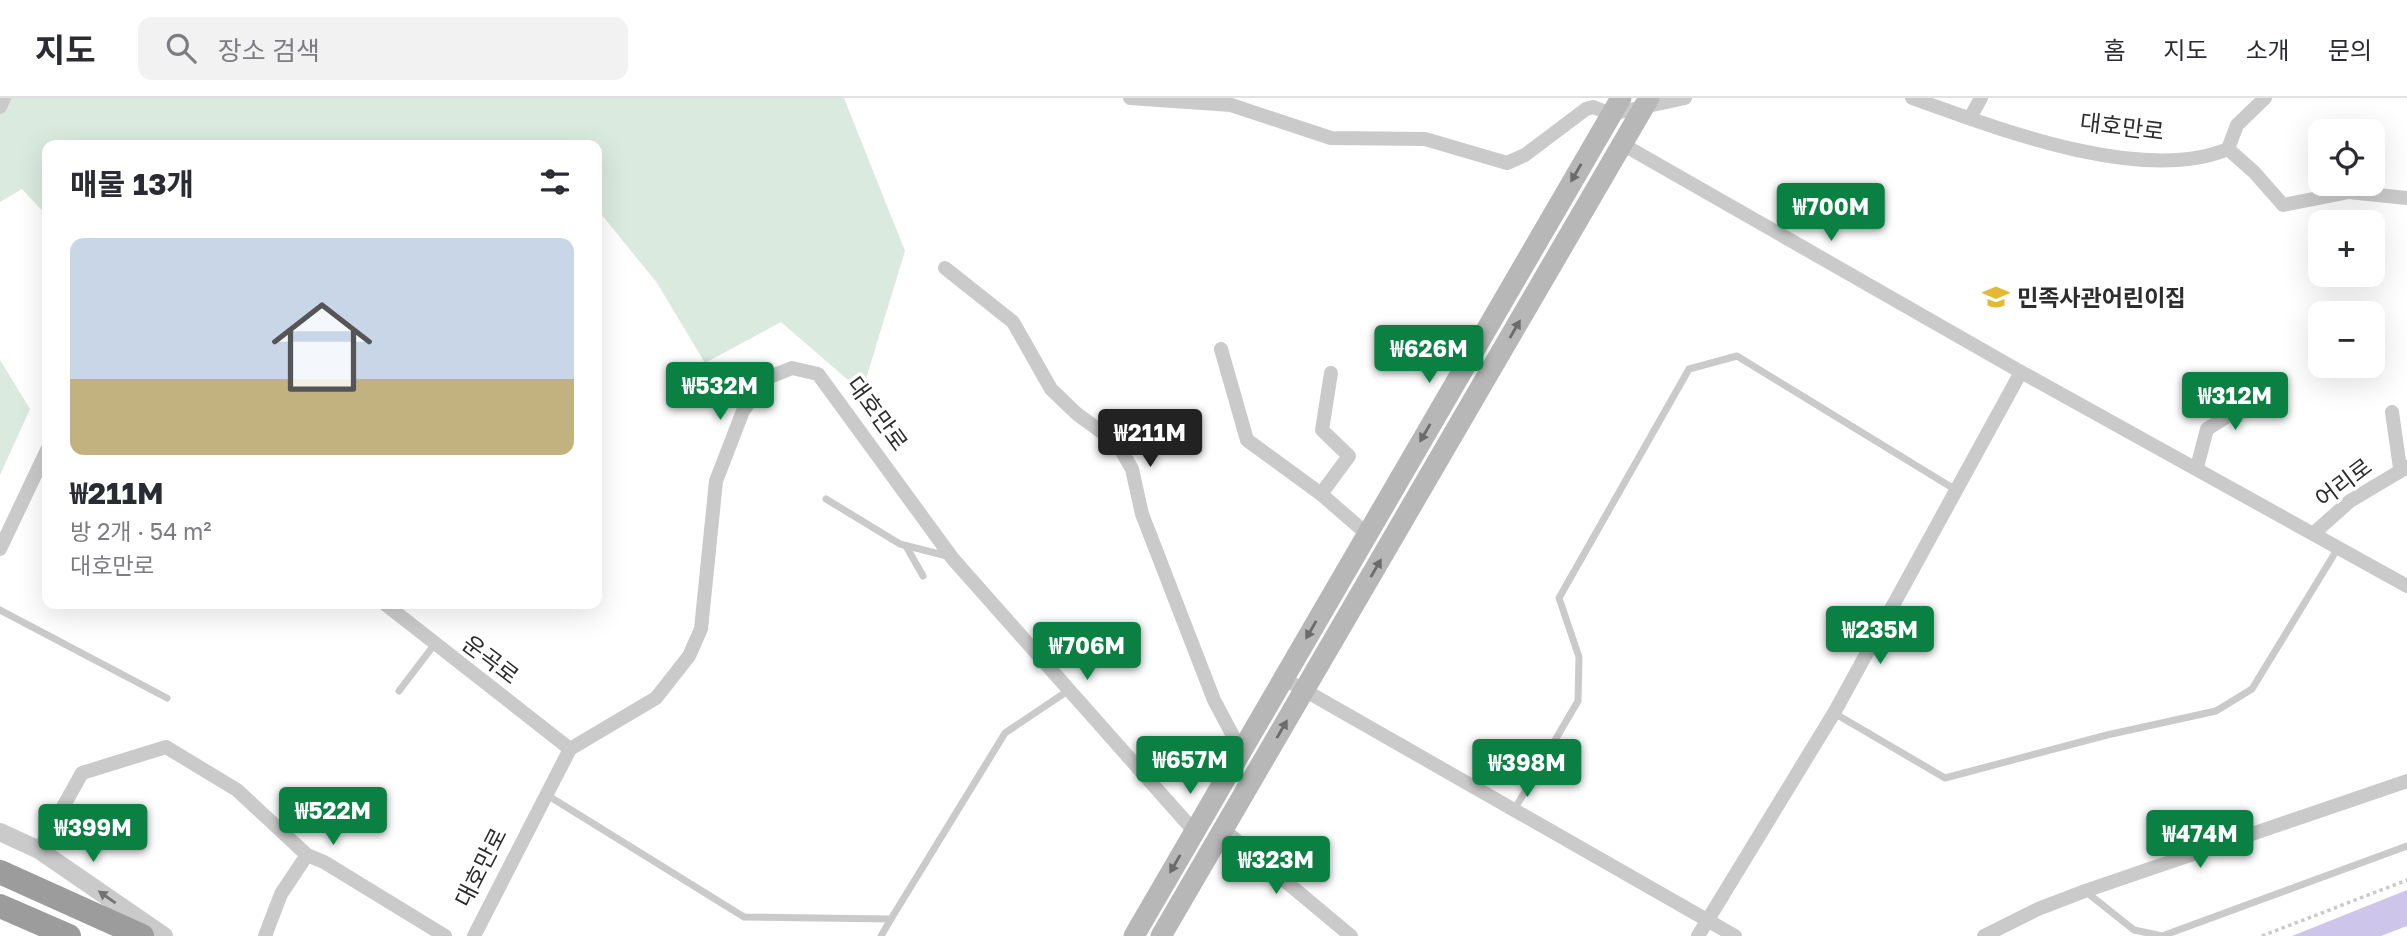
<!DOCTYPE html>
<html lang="ko">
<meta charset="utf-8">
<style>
body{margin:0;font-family:"Golos Text","Noto Sans KR",sans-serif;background:#f2f2f3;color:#2b2b33;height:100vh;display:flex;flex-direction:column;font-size:26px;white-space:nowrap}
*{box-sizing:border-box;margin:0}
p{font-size:23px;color:#7c7c81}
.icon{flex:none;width:38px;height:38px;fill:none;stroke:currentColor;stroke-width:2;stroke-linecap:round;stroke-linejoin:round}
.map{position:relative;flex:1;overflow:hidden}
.side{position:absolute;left:42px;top:42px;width:560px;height:469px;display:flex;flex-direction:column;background:#fff;border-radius:14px;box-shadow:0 7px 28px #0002}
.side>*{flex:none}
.fabs{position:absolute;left:2308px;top:21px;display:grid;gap:14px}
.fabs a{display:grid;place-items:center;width:77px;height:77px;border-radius:14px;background:#fff;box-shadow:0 7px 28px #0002;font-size:35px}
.price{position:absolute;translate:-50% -60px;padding:0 16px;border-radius:7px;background:#0b8043;color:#fff;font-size:23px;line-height:46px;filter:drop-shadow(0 2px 4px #0008)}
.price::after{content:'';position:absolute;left:50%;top:42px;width:21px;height:16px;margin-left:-10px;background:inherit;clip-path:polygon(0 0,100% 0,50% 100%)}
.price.active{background:#222;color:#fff}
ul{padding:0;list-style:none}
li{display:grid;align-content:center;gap:14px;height:371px;padding:0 28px}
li+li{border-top:2px solid #e1e1e2}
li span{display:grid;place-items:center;height:217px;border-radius:14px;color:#555}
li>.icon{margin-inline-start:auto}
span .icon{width:126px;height:126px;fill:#fffc;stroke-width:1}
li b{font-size:30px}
h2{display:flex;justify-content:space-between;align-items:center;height:84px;padding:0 28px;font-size:30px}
header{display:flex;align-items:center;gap:42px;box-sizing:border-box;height:98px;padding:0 35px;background:#fff;border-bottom:2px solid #e1e1e2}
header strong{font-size:33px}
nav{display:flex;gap:38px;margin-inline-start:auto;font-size:24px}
.search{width:490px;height:63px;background:#f2f2f3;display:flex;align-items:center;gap:18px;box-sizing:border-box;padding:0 24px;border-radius:14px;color:#7c7c81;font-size:26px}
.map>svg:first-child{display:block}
.green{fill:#daeadf}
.water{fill:#cec6ea}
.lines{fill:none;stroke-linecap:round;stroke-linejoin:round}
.path{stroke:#cacaca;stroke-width:3.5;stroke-dasharray:3.5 3.5;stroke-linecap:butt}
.service{stroke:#cacaca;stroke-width:7}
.minor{stroke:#cacaca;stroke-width:14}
.tertiary{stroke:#cacaca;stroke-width:18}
.secondary{stroke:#b7b7b7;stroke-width:21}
.trunk{stroke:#9c9c9c;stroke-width:24}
.oneway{fill:#6b6b6b}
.oneway2{fill:#747474}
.labels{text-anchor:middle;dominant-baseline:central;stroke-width:7;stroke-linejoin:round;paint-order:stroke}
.street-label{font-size:23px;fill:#2d2d2d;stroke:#fff}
.poi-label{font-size:23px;font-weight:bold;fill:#2d2d2d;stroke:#fff;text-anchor:start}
</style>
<header>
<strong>지도</strong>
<div class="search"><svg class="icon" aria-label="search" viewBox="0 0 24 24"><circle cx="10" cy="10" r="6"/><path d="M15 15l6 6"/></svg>장소 검색</div>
<nav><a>홈</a><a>지도</a><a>소개</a><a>문의</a></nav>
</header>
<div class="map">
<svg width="2407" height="838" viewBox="0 0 2407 838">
<rect width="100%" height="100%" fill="#fff"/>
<!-- green -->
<g class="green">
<polygon points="0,0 844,0 905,153 862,294 781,224 705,265 657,185 597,111 597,47 47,47 47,118 22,91 0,104"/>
<polygon points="0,262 30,311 0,377"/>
</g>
<!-- water -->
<polygon class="water" points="2407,792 2407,828 2381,838 2292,838"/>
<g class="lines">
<!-- path -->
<polyline class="path" points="2262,838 2407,782"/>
<!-- service -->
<g class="service">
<polyline points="826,401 900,446 951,459"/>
<polyline points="906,448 923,478"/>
<polyline points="0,512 167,600"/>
<polyline points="399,593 434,547"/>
<polyline points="1834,615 1945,680 2107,637 2216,613 2252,591 2338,450"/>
<polyline points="547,697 744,819 891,821 1005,635 1069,592"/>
<polyline points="1514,712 1578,603 1579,559 1559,500 1689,271 1737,258 1956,392"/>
<polyline points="2085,793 2134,832 2162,838 2407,748"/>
<polyline points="881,838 891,821"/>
</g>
<!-- minor -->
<g class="minor">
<polyline points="1130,0 1231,7 1331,40 1425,41 1507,65 1525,57 1586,11 1593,9 1611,16 1685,0"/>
<path d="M1912 0C1996 30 2142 87 2228 51L2237 27 2265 0"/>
<polyline points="0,9 4,0"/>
<polyline points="1970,20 1981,0"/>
<polyline points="1622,46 2021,274 2407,488"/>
<polyline points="2228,51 2254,74 2283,107 2349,94 2407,100"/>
<polyline points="945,170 1013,224 1051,291 1077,316 1117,345 1132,371 1142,416 1214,602 1241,653"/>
<polyline points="1221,251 1247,342 1321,396 1367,436"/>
<polyline points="2392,314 2400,370"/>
<polyline points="2197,369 2207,331 2268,293"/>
<polyline points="1321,396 1349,358 1322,332 1331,275"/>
<polyline points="2314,435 2350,403 2407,369"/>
<polyline points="0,451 47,352"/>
<polyline points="385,506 570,651"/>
<polyline points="1283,580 1735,838"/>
<polyline points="1223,731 1351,838"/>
<polyline points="39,752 82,675 166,649 237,692 307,757"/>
<polyline points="265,838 281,796 307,757 324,764 445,838"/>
<polyline points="474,838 570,651 656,600 689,558 701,531 716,383 743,313 767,280 792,270 818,276 953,461 1194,733"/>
<polyline points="1698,838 1834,615 2021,274"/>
<polyline points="1984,838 2038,811 2085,793 2407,683"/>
</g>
<!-- tertiary -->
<polyline class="tertiary" points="0,734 39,752 164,838"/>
<!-- secondary -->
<g class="secondary">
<polyline points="1134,838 1621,0"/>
<polyline points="1161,838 1649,0"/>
</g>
<!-- trunk -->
<g class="trunk">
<polyline points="0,774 142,838"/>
<polyline points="0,808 69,838"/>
</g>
</g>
<!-- one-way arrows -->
<defs><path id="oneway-solid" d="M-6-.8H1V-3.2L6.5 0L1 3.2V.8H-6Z" transform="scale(1.75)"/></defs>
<g class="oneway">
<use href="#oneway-solid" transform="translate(1576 75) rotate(120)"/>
<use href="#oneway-solid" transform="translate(1515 231) rotate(-60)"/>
<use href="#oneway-solid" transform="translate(1425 335) rotate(120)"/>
<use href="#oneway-solid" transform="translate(1376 470) rotate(-60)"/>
<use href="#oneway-solid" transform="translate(1311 532) rotate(120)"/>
<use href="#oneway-solid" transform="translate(1282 631) rotate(-60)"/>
<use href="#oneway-solid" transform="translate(1175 766) rotate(120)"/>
</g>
<use class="oneway2" href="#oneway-solid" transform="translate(107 799) rotate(-145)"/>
<!-- icons -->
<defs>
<symbol id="school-bare" viewBox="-9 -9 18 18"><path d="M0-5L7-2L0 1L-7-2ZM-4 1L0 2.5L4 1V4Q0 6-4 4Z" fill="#e2b930" stroke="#fff" stroke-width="2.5" paint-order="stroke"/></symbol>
</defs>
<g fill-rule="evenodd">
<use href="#school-bare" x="1977" y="180" width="38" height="38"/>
</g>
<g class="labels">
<!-- street labels -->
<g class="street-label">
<text transform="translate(2122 28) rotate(7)">대호만로</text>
<text transform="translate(878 315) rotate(54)">대호만로</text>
<text transform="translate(2343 384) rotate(-37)">어리로</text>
<text transform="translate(491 561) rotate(37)">운곡로</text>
<text transform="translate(480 769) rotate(-63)">대호만로</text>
</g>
<!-- poi labels -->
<g class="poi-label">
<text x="2017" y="199">민족사관어린이집</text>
</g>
</g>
</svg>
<div class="fabs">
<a><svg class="icon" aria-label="locate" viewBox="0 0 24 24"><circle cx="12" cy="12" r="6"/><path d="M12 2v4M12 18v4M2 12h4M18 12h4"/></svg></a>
<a>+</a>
<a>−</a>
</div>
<b class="price" style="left:1831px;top:145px">₩700M</b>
<b class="price" style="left:1429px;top:287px">₩626M</b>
<b class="price" style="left:720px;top:324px">₩532M</b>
<b class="price" style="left:2235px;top:334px">₩312M</b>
<b class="price active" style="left:1150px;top:371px">₩211M</b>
<b class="price" style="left:1880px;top:568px">₩235M</b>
<b class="price" style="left:1087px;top:584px">₩706M</b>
<b class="price" style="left:1190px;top:698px">₩657M</b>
<b class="price" style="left:1527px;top:701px">₩398M</b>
<b class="price" style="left:333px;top:749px">₩522M</b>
<b class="price" style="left:93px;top:766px">₩399M</b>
<b class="price" style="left:2200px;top:772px">₩474M</b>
<b class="price" style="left:1276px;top:798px">₩323M</b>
<section class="side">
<h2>매물 13개<svg class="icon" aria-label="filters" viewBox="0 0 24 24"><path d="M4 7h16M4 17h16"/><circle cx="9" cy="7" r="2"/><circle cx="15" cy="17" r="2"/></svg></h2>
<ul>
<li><span style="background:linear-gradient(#c9d6e8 65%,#c2b280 0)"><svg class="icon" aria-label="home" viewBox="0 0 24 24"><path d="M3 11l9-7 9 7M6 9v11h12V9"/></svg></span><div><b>₩211M</b><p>방 2개 · 54 m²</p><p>대호만로</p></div></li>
</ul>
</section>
</div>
